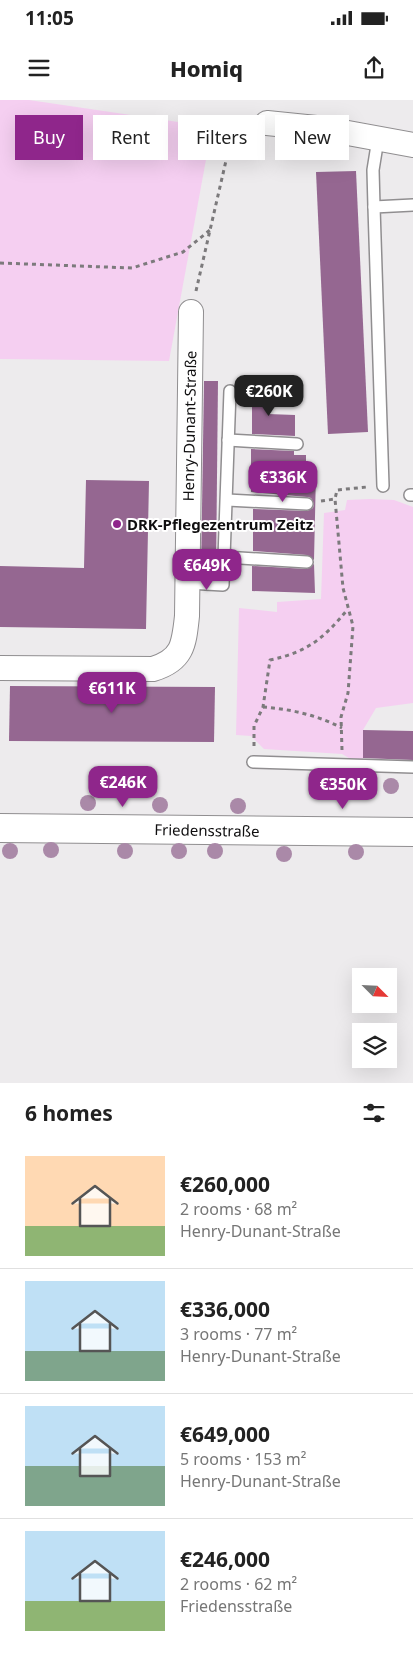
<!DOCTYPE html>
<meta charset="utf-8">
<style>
body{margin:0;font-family:"Noto Sans",sans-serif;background:#f2f2f2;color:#222;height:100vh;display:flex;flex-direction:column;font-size:19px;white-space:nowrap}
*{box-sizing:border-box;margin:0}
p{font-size:16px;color:#767676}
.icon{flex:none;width:28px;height:28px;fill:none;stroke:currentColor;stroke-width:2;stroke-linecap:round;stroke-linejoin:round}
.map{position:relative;height:983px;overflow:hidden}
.drawer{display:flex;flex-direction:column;background:#fff;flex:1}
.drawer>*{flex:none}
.hud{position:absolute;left:15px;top:15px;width:384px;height:45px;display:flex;gap:10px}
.needle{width:32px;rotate:114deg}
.fabs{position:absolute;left:352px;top:868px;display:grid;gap:10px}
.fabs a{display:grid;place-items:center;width:45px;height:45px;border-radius:0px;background:#fff;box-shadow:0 5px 20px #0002;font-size:25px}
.price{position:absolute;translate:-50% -42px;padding:0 11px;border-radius:10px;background:#8f268b;color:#fff;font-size:16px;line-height:32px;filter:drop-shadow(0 1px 2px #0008)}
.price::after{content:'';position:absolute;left:50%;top:30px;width:15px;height:11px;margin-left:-8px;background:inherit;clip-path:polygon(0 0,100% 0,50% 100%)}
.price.selected{background:#222;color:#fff}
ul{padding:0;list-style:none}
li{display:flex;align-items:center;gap:15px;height:125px;padding:0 25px}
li+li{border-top:1px solid #e0e0e0}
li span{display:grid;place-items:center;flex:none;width:140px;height:100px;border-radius:0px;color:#555}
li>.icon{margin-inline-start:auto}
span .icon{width:60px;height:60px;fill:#fffc;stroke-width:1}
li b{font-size:21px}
h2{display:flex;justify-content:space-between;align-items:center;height:60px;padding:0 25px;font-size:21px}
.tag{padding:0 18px;border-radius:0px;background:#fff;box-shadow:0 5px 20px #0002;font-size:18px;line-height:45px}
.tag.selected{background:#8f268b;color:#fff}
.status{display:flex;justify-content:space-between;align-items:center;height:35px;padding:0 25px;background:#fff;direction:ltr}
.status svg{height:14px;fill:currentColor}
header{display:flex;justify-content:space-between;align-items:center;height:65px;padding:0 25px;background:#fff;font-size:22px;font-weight:800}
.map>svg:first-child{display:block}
.green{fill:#f5cff1}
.building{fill:#956791}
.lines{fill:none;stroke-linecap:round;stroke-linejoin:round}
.service-casing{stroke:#908e90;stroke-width:14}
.minor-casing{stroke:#908e90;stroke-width:26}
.tertiary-casing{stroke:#908e90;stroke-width:30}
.path{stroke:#7c7a7c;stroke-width:3;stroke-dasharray:4 4;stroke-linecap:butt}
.service{stroke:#fff;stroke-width:11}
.minor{stroke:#fff;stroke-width:24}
.tertiary{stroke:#fff;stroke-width:28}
.tree{fill:#aa89a8}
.poi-dot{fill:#8f268b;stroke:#fff;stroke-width:2}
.labels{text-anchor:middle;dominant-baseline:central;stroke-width:4;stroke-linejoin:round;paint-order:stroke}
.street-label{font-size:15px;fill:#0f0e0f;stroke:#fff}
.poi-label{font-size:15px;font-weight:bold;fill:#0f0e0f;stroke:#fff;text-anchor:start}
</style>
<div class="status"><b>11:05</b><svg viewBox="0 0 49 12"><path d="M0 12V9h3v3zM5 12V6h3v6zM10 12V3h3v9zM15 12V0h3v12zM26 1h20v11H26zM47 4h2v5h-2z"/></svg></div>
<header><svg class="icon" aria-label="menu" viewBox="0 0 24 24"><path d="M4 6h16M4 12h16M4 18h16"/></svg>Homiq<svg class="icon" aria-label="share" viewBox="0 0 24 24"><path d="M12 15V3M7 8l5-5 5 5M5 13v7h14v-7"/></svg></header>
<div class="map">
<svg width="413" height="983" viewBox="0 0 413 983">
<rect width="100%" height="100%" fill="#edebed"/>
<!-- green -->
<g class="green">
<polygon points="0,0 29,0 212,27 169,261 0,259"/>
<polygon points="370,399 394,400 413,407 413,603 376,608 363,630 363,666 342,654 264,649 251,636 236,635 239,508 277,512 277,502 321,499 324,413 345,410 347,400"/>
</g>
<!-- building -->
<g class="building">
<polygon points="356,71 368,332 328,334 316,72"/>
<polygon points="204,281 218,281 216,472 201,472"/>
<polygon points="252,286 268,287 268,314 295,315 295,336 252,334"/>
<polygon points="251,349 294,351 294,355 306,355 306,373 316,373 314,460 307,455 253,451 253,409 307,411 313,408 314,404 311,398 307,397 251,392"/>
<polygon points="86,380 149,381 146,529 0,527 0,466 84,468"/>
<polygon points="314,464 315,493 252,491 252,466 307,469"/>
<polygon points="10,586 215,587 214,642 9,641"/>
<polygon points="363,630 413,631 413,660 363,658"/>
</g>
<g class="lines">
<defs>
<g id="service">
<polyline points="374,107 373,70 378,39"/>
<polyline points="228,340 297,344"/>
<polyline points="383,386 374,107 413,105"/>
<polyline points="410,395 413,395"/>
<polyline points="227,400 307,404"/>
<polyline points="224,457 307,462"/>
<polyline points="188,483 223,485 230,291"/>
<polyline points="253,662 413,667"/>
</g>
<g id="minor">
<polyline points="267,23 326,29 413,45"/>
<path d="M0 568 153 569C183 560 184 544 187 516L191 212"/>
</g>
<polyline id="tertiary" points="0,728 413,732"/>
</defs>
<!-- service casing -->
<use href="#service" class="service-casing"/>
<!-- minor casing -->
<use href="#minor" class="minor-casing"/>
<!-- tertiary casing -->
<use href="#tertiary" class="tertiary-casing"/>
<!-- path -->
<g class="path">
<polyline points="0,163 132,168 183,152 210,130"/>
<polyline points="196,191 231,39 248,28"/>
<polyline points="321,401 335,399"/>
<path d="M263 607C290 609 317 615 342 628"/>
<path d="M254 646V626L263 607 270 560C308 552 324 538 348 509"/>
<polyline points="342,650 341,617 348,593 353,526 343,488 335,399 337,390 367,387"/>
</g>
<!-- service -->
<use href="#service" class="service"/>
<!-- minor -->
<use href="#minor" class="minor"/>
<!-- tertiary -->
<use href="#tertiary" class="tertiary"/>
</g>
<!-- trees -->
<g class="tree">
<circle cx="391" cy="686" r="8"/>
<circle cx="88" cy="703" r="8"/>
<circle cx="160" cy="705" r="8"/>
<circle cx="238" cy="706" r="8"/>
<circle cx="51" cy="750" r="8"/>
<circle cx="10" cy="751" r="8"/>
<circle cx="125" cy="751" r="8"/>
<circle cx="179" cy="751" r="8"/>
<circle cx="215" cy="751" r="8"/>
<circle cx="356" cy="752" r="8"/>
<circle cx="284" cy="754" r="8"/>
</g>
<!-- markers -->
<circle class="poi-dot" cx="117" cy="424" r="5"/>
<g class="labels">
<!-- street labels -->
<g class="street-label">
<text transform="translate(189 326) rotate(-89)">Henry-Dunant-Straße</text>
<text transform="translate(207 730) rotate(1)">Friedensstraße</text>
</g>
<!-- poi labels -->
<g class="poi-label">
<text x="127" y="424">DRK-Pflegezentrum Zeitz</text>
</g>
</g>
</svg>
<div class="fabs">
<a><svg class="needle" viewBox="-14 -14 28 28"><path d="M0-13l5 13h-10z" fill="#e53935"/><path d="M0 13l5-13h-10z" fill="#767676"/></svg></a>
<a><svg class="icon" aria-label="layers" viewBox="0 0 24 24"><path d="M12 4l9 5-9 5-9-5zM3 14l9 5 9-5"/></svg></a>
</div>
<b class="price selected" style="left:269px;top:317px">€260K</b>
<b class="price" style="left:283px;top:403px">€336K</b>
<b class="price" style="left:207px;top:491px">€649K</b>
<b class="price" style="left:112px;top:614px">€611K</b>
<b class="price" style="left:123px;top:708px">€246K</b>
<b class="price" style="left:343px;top:710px">€350K</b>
<div class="hud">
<a class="tag selected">Buy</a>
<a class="tag">Rent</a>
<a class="tag">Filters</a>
<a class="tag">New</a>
</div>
</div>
<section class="drawer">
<h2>6 homes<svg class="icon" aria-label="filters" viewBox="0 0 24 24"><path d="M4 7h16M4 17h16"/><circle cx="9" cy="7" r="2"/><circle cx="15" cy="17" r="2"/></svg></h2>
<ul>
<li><span style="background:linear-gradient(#ffd9b3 70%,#8fb573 0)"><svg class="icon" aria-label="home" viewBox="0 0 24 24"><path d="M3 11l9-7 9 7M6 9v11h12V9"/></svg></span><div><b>€260,000</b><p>2 rooms · 68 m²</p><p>Henry-Dunant-Straße</p></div></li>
<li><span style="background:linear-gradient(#bfe0f5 70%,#7fa58c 0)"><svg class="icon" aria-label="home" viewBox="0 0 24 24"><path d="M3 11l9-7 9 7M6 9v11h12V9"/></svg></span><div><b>€336,000</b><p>3 rooms · 77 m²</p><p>Henry-Dunant-Straße</p></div></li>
<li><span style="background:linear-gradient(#bfe0f5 60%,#7fa58c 0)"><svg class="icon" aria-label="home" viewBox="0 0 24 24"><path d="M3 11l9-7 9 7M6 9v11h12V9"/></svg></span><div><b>€649,000</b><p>5 rooms · 153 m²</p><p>Henry-Dunant-Straße</p></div></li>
<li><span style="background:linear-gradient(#bfe0f5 70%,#8fb573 0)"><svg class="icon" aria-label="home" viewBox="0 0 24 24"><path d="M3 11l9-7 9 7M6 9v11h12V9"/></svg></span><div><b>€246,000</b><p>2 rooms · 62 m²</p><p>Friedensstraße</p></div></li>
</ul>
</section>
